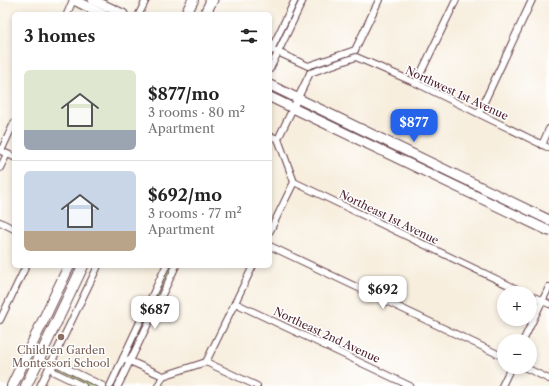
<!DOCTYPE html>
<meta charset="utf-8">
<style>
body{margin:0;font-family:"Libre Caslon Text",serif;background:#f2f2f2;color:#222;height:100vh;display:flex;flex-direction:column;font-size:15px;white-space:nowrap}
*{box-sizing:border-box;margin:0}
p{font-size:13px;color:#767676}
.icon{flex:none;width:22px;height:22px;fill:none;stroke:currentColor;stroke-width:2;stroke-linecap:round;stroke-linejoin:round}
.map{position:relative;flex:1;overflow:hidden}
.drawer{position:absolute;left:12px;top:12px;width:260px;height:256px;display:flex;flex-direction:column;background:#fff;border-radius:6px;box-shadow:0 2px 6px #0003}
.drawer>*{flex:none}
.controls{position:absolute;left:497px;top:286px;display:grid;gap:8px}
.controls a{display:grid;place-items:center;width:40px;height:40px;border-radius:50%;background:#fff;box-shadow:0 2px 6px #0003;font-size:20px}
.price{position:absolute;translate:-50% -34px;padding:0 9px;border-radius:8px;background:#fff;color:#222;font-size:13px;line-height:26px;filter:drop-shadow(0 1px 2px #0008)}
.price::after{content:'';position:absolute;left:50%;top:24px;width:12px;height:9px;margin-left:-6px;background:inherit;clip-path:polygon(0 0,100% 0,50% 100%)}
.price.current{background:#2563eb;color:#fff}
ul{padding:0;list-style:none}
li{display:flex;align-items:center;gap:12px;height:100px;padding:0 12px}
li+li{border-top:1px solid #e0e0e0}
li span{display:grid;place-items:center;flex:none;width:112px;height:80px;border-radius:6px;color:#555}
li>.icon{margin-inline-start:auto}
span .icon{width:48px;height:48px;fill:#fffc;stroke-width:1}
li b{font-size:17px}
h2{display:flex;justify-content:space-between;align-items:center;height:48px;padding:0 12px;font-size:17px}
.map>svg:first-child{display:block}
.green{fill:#b0d984;stroke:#7d7c58}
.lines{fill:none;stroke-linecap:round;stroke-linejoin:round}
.street-casing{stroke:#643e46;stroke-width:8}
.secondary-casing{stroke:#643e46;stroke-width:11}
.primary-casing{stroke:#643e46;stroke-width:12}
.highway-casing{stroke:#643e46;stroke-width:13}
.street{stroke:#fff;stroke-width:6}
.secondary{stroke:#fff;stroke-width:9}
.primary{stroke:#fff;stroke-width:10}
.highway{stroke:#fff;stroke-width:11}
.education-dot{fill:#8d6e63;stroke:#fff;stroke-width:1.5}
.labels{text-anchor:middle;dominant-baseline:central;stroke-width:3;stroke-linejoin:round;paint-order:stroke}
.street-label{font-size:11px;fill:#4a1f2b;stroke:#fff}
.education-label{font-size:11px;fill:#785e54;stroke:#fff}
</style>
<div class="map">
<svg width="549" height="386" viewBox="0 0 549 386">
<rect width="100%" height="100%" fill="#fff"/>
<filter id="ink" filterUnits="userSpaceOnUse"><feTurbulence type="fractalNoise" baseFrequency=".025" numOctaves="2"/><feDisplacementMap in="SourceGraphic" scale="8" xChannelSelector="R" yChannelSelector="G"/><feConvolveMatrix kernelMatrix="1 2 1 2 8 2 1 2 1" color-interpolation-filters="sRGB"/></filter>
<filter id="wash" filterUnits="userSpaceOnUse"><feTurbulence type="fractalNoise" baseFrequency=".012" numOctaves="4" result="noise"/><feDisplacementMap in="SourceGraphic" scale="16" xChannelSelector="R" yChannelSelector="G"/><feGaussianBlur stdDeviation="0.9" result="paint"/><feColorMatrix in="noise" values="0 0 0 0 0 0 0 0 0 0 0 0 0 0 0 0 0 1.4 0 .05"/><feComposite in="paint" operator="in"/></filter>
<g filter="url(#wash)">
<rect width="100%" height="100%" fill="#f7eede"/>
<!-- green -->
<g class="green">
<polygon points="169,266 174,266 117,386 111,386"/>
<polygon points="58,367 99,386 86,386 56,371"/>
</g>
</g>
<g filter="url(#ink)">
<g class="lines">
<defs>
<g id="street">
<polyline points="67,14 73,0"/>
<polyline points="139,14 146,0"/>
<polyline points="271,49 308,66 355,50"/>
<polyline points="355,50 379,0"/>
<polyline points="270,52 295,0"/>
<polyline points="270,69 303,0"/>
<polyline points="310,73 356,57 416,83 549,148"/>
<polyline points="416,83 456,0"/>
<polyline points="479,113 532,0"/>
<polyline points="270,136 278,139 294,182 525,293"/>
<polyline points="278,139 310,73"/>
<polyline points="542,145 549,129"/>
<polyline points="1,151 14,123"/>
<polyline points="3,152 14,157"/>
<polyline points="0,168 7,154"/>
<polyline points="0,222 14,229"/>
<polyline points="270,231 294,182"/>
<polyline points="270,246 504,357"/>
<polyline points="530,295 549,304"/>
<polyline points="235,303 410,386"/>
<polyline points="0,320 26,266"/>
<polyline points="523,341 549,287"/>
<polyline points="123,358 163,376 206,362 257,386"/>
<polyline points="39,359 50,365 54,372 83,386"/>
<polyline points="206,362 253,266"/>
<polyline points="50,365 58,364 103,386"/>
<polyline points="524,367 549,379"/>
<polyline points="40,386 98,266"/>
<polyline points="110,386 166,266"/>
<polyline points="118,386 176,266"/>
<polyline points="158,386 163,376"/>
<polyline points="502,386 511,367"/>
</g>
<g id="secondary">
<polyline points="74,0 102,14"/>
<polyline points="93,0 123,14"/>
<polyline points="270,85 549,220"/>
<polyline points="270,97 549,231"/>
</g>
<g id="primary">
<polyline points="186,14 193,0"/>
<polyline points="205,14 212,0"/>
<polyline points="12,386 69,266"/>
<polyline points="26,386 83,266"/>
</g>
<polyline id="highway" points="211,1 212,0"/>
</defs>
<!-- street casing -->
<use href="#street" class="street-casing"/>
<!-- secondary casing -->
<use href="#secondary" class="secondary-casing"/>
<!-- primary casing -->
<use href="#primary" class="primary-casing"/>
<!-- highway casing -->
<use href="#highway" class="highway-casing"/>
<!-- street -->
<use href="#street" class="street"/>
<!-- secondary -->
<use href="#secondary" class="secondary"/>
<!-- primary -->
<use href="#primary" class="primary"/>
<!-- highway -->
<use href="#highway" class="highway"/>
</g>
</g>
<!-- markers -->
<circle class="education-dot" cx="61" cy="337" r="4"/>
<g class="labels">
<!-- street labels -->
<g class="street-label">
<text transform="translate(457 93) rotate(25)">Northwest 1st Avenue</text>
<text transform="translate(389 217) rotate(26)">Northeast 1st Avenue</text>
<text transform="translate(327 335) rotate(25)">Northeast 2nd Avenue</text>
</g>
<!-- education labels -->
<g class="education-label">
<text x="61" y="350">Children Garden<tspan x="61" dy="13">Montessori School</tspan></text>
</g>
</g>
</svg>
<div class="controls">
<a>+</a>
<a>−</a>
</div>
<b class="price current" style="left:414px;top:143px">$877</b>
<b class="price" style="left:383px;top:310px">$692</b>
<b class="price" style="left:155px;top:330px">$687</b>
<section class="drawer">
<h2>3 homes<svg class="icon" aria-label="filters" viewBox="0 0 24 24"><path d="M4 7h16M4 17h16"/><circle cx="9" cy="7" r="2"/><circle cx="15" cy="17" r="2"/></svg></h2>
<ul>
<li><span style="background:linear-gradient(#dfe7d0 75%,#9aa5b1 0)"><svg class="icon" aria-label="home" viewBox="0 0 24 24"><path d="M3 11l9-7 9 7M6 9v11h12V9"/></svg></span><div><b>$877/mo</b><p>3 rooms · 80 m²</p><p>Apartment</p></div></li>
<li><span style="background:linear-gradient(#c9d6e8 75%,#b9a48a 0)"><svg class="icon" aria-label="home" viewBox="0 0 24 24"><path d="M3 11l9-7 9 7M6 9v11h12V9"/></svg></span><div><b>$692/mo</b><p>3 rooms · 77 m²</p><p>Apartment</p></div></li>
</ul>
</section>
</div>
